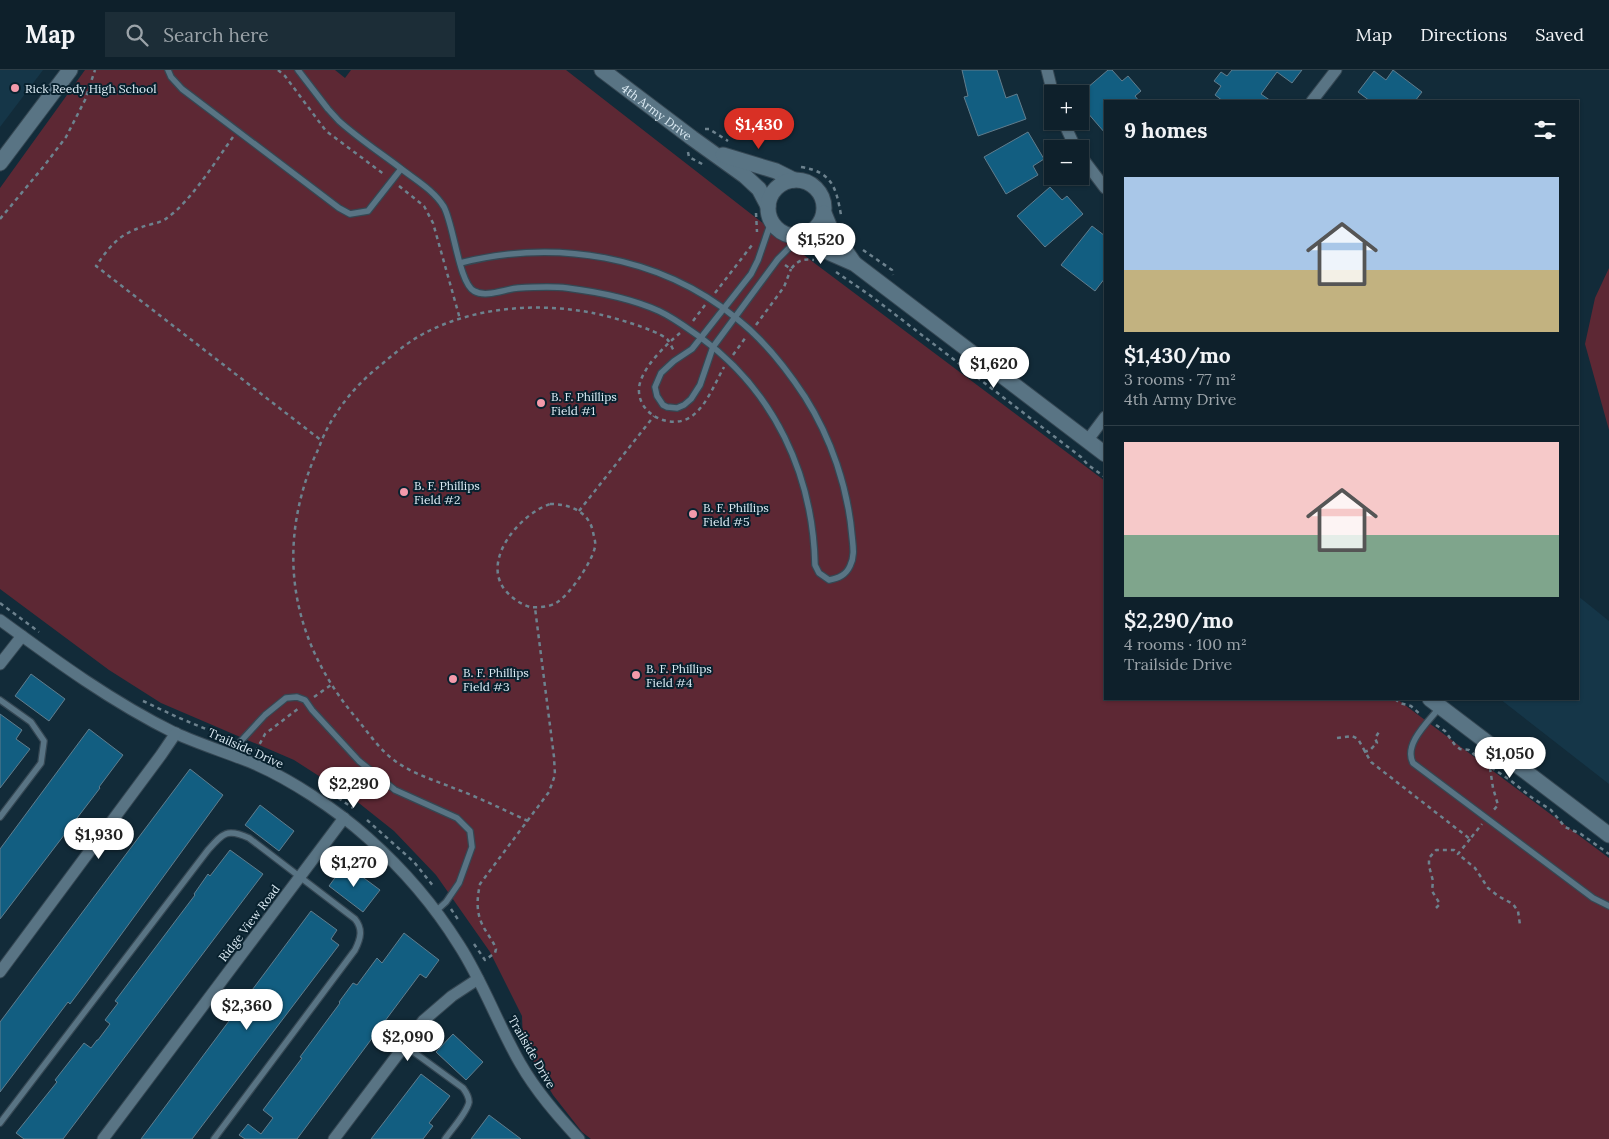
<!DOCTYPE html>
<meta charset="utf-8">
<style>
body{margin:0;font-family:Lora,serif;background:#1c2d37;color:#f1f3f6;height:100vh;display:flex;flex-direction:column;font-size:19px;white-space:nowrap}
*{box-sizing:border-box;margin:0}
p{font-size:16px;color:#9ba3a9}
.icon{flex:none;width:28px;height:28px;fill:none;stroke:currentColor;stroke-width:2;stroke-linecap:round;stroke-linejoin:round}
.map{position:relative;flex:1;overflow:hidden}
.panel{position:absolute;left:1104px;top:30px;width:475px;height:600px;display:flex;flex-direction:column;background:#0e202b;border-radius:0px;box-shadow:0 1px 4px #0004,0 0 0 1px #2e3e47}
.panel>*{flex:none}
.buttons{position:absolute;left:1044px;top:15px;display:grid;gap:10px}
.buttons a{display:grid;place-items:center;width:45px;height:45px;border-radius:0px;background:#0e202b;box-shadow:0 1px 4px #0004,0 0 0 1px #2e3e47;font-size:25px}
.price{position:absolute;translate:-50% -42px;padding:0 11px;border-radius:18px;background:#fff;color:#222;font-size:16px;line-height:32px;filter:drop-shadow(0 1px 2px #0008)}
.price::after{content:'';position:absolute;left:50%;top:30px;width:15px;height:11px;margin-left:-8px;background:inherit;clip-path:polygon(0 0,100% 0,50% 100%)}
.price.active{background:#d93025;color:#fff}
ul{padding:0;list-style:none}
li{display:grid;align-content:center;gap:10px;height:265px;padding:0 20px}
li+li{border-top:1px solid #2e3e47}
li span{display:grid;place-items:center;height:155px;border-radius:0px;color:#555}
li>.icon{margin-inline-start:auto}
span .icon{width:90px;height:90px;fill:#fffc;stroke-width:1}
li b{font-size:21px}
h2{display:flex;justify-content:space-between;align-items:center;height:60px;padding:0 20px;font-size:21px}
header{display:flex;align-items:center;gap:30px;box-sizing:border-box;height:70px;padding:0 25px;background:#0e202b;border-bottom:1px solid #2e3e47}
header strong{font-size:24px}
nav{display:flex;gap:28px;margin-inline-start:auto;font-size:18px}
.search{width:350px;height:45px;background:#1c2d37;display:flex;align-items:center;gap:12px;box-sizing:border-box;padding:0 18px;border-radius:0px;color:#9ba3a9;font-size:19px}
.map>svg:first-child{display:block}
.built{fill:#153648}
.green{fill:#5d2834}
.building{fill:#125e81;stroke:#617d8d}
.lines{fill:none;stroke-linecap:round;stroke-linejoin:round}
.lane-casing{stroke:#354753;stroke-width:8}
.street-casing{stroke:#354753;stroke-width:13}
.secondary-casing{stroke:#354753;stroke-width:17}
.path{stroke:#6d828e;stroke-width:2.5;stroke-dasharray:4 4;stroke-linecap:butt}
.lane{stroke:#597484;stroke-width:5.5}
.street{stroke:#597484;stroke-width:11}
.secondary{stroke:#597484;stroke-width:15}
.poi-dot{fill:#f39aab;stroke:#08212e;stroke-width:2}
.labels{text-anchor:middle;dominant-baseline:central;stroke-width:4;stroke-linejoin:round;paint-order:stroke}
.poi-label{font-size:12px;fill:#dcebf4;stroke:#08212e;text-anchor:start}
.street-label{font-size:12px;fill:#dcebf4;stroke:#08212e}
</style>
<header>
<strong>Map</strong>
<div class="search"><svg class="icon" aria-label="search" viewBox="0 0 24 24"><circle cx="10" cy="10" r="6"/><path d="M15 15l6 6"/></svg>Search here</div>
<nav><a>Map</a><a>Directions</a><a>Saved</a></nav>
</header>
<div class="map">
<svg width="1609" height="1069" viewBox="0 0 1609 1069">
<rect width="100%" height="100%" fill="#122b39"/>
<!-- built -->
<g class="built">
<polygon points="0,0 43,0 0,57"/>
<polygon points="1578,526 1609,551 1609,714 1500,629 1578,629"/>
</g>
<!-- green -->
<g class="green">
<polygon points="85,0 335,0 345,8 351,0 566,0 813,192 1105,411 1105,629 1397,629 1609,788 1609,1069 591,1069 582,1062 553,1025 523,974 522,946 490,882 436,805 394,761 350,726 294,690 161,633 109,600 0,519 0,118"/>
<polygon points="1609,198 1609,360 1585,274 1595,228"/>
</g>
<!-- building -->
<g class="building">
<polygon points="962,0 997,0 1006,28 1017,24 1026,49 978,66 964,27 968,26"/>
<polygon points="1108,0 1112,0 1122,11 1128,6 1141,21 1135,26 1139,31 1105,31 1105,63 1080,34 1080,24"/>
<polygon points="1232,0 1302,0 1292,13 1277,2 1261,24 1271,31 1223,31 1215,25 1221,16 1214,11 1221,2 1227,6"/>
<polygon points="1393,0 1422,22 1415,31 1370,31 1358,22 1374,1 1386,10"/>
<polygon points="1028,62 1044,89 1033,96 1038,105 1006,124 984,87"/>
<polygon points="1050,117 1062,130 1067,126 1083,144 1045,177 1017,146"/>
<polygon points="1092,156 1105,166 1105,208 1095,221 1061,195"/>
<polygon points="31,604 65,629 49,651 15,626"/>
<polygon points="0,644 22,660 16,669 30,679 0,718"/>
<polygon points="89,659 123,685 99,717 100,718 0,849 0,779"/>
<polygon points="190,699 223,725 85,914 70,934 68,932 0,1022 0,952"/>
<polygon points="260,735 294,761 279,781 245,755"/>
<polygon points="230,780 263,804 63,1069 24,1069 16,1063 57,1012 55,1010 84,973 91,978 97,970 98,970 110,954 105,950 118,933 115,931 195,825 194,824 208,804 210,806"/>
<polygon points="345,794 380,820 363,842 329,816"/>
<polygon points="311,841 337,860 331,869 339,875 192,1069 141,1069"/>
<polygon points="404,863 439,890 426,908 420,904 297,1069 245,1069 239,1065 248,1054 261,1064 273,1048 263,1040 302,988 300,987 340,933 339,932 353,913 357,915 377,888 382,893"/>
<polygon points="453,964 483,992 466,1010 436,982"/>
<polygon points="421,1004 450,1026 429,1053 433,1056 423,1069 371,1069"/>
<polygon points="489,1045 521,1069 471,1069"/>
</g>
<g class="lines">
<defs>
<g id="lane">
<polyline points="168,0 171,7 182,19 339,138 350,144 368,141 401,99"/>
<path d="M298 0 328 39 339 51C358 68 379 82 399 97 414 109 434 120 444 137 454 156 459 213 474 221 486 228 505 219 518 218 534 217 552 216 567 218 599 222 630 228 659 241 674 248 687 258 700 267 774 321 813 404 815 495L819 503 829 510C839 508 846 505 850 496 855 486 853 476 852 466 848 418 831 368 805 327 786 298 763 269 736 248 659 185 555 169 460 193"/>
<polyline points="771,152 758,190 751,204 692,279 674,291 661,303 655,317 657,326 663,335 667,337 677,338 684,335 691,329 700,315 713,277 778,189 800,167"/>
<polyline points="0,630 31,652 44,671 41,693 0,747"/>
<path d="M1440 637C1429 651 1403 674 1413 693L1593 828 1609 836"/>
<polyline points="229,684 265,645 286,628 297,627 305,630 312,640 359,691 395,720 457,748 470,761 472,777 459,813 446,832 436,841"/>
<path d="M404 975 463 1018C466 1022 469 1027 469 1032 467 1043 451 1060 445 1069"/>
<path d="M0 1053 208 780C223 763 227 758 249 768L355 849C363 859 361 868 355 880L214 1069"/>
</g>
<g id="street">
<polyline points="1047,0 1053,24"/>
<polyline points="1312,31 1336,0"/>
<polyline points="1063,51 1076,79"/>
<polyline points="1080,85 1105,118"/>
<polyline points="1087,371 1105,347"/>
<path d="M0 550C56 591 112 632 175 663 199 674 225 682 250 692 289 708 337 740 368 768 403 799 434 835 459 875 483 912 498 955 520 993 536 1021 557 1045 579 1069"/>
<polyline points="0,594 22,566"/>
<polyline points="0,902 161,685 176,663"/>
<polyline points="103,1069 344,748"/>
<polyline points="334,1069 423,951 452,926 478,909"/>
</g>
<g id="secondary">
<path id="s1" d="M602 0 692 68 745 106 759 119 768 136"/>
<polyline points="723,85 776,101 794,110"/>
<polyline points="0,93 70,0"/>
<circle cx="796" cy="138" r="28"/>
<polyline points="824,143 831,160 854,193"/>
<polyline points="804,166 830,183 855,194 1105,384"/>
<polyline points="1430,629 1609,765"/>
</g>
</defs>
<!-- lane casing -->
<use href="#lane" class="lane-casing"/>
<!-- street casing -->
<use href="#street" class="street-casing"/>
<!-- secondary casing -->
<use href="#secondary" class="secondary-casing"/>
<!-- path -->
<g class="path">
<polyline points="278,0 285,6 326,61 385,105"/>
<polyline points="705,59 709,59 728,71"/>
<path d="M233 67C215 92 191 131 167 148 161 153 150 154 142 157 118 165 110 176 96 196L322 371"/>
<polyline points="688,82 689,87 704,95"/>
<path d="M801 97C832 102 836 117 841 145"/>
<polyline points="399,116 424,136 433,153 460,249"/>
<polyline points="756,143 757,162"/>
<polyline points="0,149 44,96 66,67 85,30 95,0"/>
<polyline points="863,180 892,200 893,205"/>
<path d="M785 195 791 199C797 191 803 188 814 190"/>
<polyline points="836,202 871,226 1081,387 1088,395 1105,407"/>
<polyline points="715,223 752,175"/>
<polyline points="693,251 705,235"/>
<polyline points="756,255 784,217 791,199"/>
<path d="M680 263C666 275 641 298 639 318 637 345 672 361 692 346 707 335 715 313 724 297"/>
<polyline points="733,285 746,267"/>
<path d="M550 434C569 434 589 441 593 462 594 467 596 473 595 477 592 492 569 526 556 533 549 537 537 538 530 537 520 534 512 528 505 520 481 490 520 444 550 434Z"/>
<polyline points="579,441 654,346"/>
<polyline points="0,533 39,562"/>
<polyline points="314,627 331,615"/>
<polyline points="1395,629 1400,633 1411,636 1421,645"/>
<polyline points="143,631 177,647 230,669"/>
<polyline points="1436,655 1445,661 1455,675 1460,679 1469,680 1483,692 1510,710 1531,727 1551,740 1565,757 1581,764 1609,784"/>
<polyline points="1337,668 1352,666 1358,669 1371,692 1470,769 1482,754"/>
<polyline points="256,681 265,664 299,638"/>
<polyline points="1364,682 1370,680 1377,673 1375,668 1379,662"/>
<polyline points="1490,698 1493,718 1498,735 1492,742"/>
<polyline points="325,719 353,738"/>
<polyline points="367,750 414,792 434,817"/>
<path d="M528 751C504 740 480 728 456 719 434 710 409 703 390 687 377 676 367 661 357 649 291 571 275 480 315 386 319 378 322 369 326 361 339 335 359 312 382 294 395 283 408 272 423 264 473 237 537 232 593 243 609 246 655 259 667 269 670 272 672 278 674 281"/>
<polyline points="1470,769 1458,784 1475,798 1488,818 1498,826 1513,834 1518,841 1520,855"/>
<polyline points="1436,838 1440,834 1432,821 1433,811 1429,796 1429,788 1436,780 1454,780 1458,784"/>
<polyline points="451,839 459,851"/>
<path d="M474 874 485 890 495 883 496 879C493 870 486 863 482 854 476 841 477 828 480 814L549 722 555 705 554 687 535 538"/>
</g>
<!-- lane -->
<use href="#lane" class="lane"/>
<!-- street -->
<use href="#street" class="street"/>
<!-- secondary -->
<use href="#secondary" class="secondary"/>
</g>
<!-- markers -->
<g class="poi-dot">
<circle cx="15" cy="18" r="5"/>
<circle cx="541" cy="333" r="5"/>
<circle cx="404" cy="422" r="5"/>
<circle cx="693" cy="444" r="5"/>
<circle cx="636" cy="605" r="5"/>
<circle cx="453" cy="609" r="5"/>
</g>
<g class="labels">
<!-- poi labels -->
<g class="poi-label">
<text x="25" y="18">Rick Reedy High School</text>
<text x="551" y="326">B. F. Phillips<tspan x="551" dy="14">Field #1</tspan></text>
<text x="414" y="415">B. F. Phillips<tspan x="414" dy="14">Field #2</tspan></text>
<text x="703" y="437">B. F. Phillips<tspan x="703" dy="14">Field #5</tspan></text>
<text x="646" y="598">B. F. Phillips<tspan x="646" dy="14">Field #4</tspan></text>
<text x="463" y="602">B. F. Phillips<tspan x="463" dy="14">Field #3</tspan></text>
</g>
<!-- street labels -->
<g class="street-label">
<text stroke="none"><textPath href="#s1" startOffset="69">4th Army Drive</textPath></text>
<text transform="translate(246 678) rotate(24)">Trailside Drive</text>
<text transform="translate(249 853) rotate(-53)">Ridge View Road</text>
<text transform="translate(532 982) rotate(60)">Trailside Drive</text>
</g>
</g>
</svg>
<div class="buttons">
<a>+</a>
<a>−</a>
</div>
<b class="price active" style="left:759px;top:80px">$1,430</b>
<b class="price" style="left:821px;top:195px">$1,520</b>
<b class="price" style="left:994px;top:319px">$1,620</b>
<b class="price" style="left:1510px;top:709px">$1,050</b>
<b class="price" style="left:354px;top:739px">$2,290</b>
<b class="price" style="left:99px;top:790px">$1,930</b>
<b class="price" style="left:354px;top:818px">$1,270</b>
<b class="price" style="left:247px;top:961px">$2,360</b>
<b class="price" style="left:408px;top:992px">$2,090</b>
<section class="panel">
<h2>9 homes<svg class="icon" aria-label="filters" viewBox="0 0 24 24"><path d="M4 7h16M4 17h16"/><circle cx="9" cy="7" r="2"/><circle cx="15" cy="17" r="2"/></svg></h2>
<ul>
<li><span style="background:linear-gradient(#a9c7e8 60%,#c2b280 0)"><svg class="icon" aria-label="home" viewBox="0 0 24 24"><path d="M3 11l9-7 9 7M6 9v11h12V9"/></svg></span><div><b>$1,430/mo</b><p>3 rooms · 77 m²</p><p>4th Army Drive</p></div></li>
<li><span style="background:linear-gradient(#f6c9c9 60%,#7fa58c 0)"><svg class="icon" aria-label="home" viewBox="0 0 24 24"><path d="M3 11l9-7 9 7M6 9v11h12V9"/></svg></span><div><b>$2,290/mo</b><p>4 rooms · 100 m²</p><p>Trailside Drive</p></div></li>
</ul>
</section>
</div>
